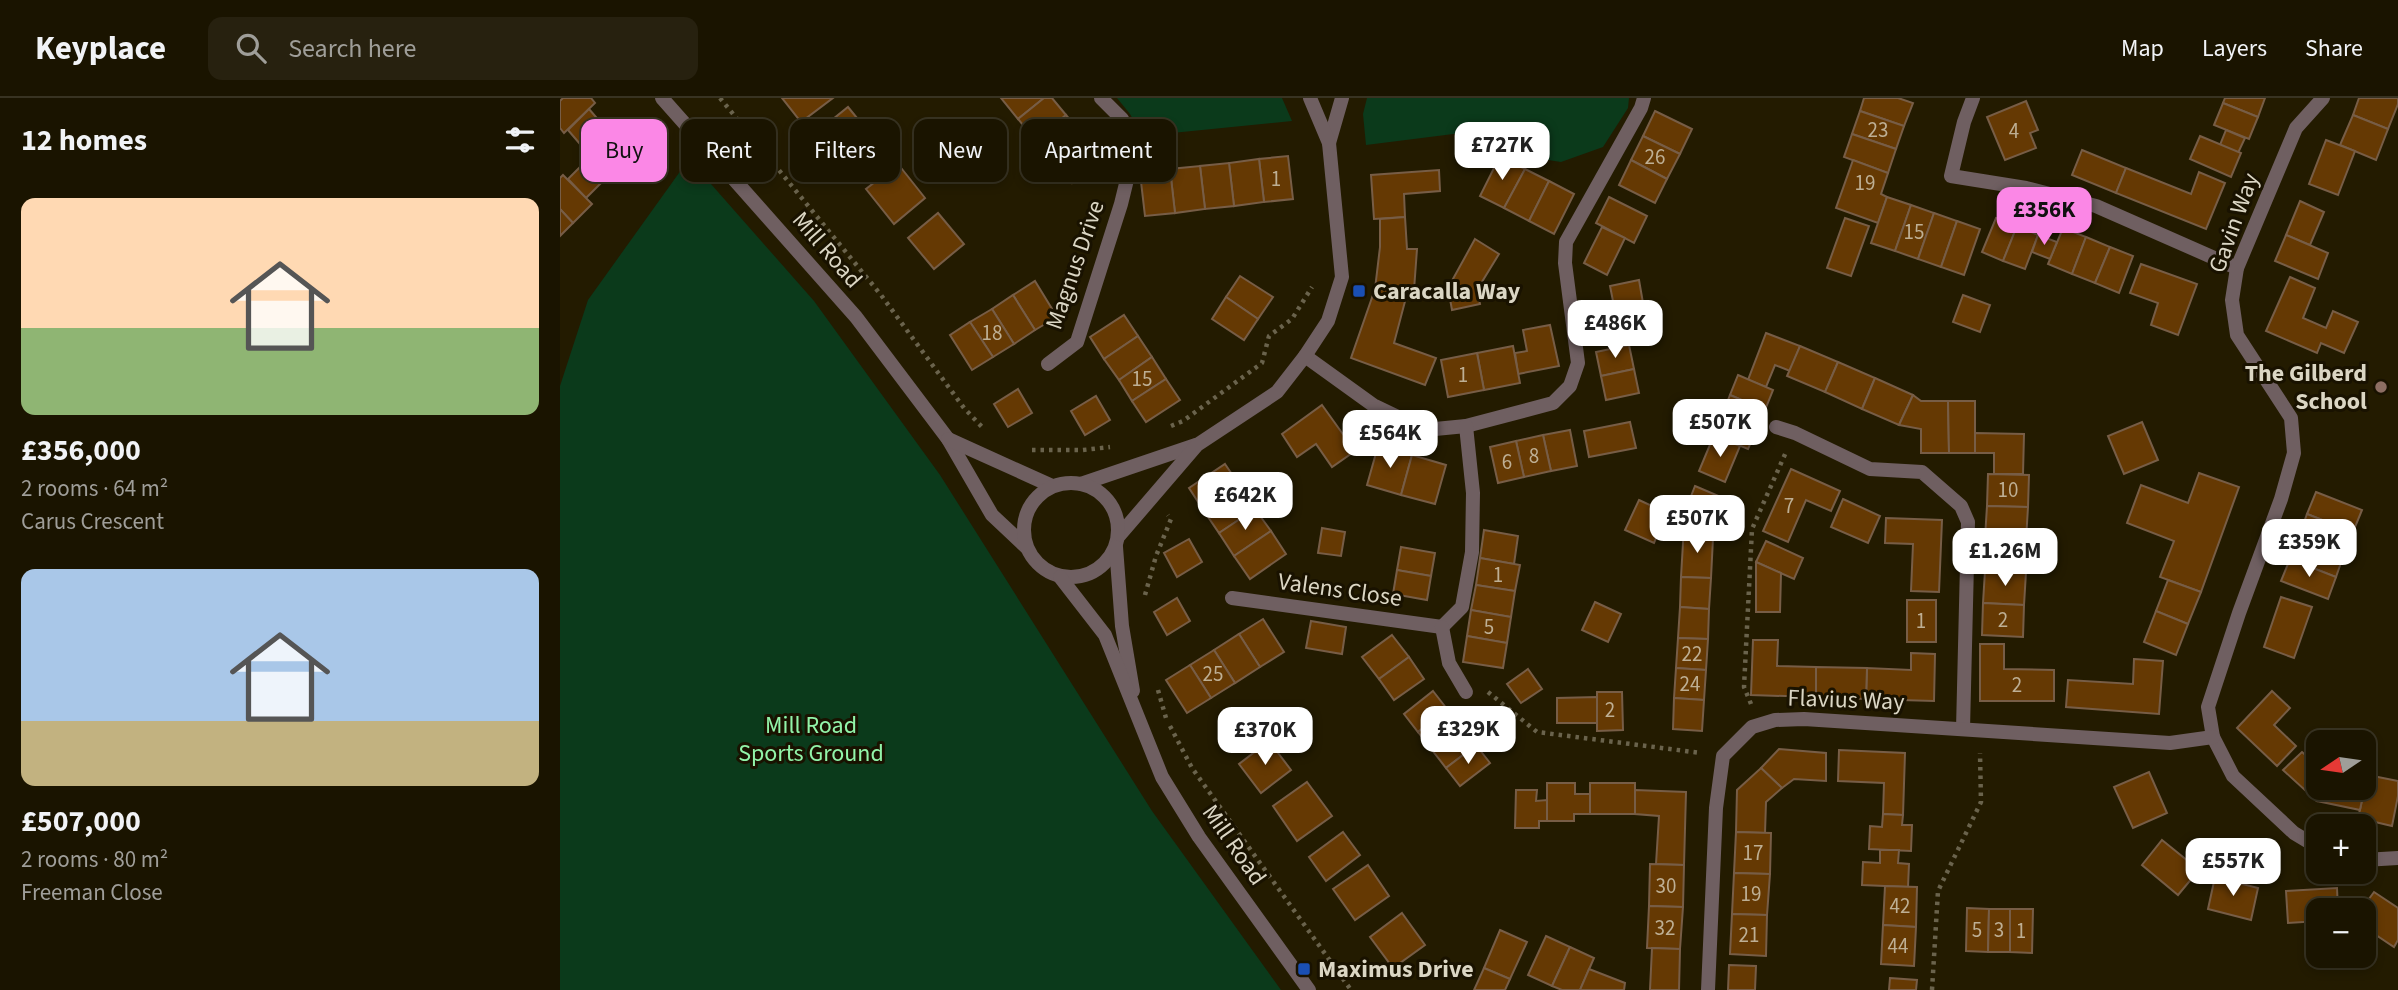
<!DOCTYPE html>
<meta charset="utf-8">
<style>
body{margin:0;font-family:"Source Sans 3",sans-serif;background:#27210f;color:#f1f3f6;height:100vh;display:flex;flex-direction:column;font-size:26px;white-space:nowrap}
*{box-sizing:border-box;margin:0}
p{font-size:23px;color:#9f9e99}
.icon{flex:none;width:38px;height:38px;fill:none;stroke:currentColor;stroke-width:2;stroke-linecap:round;stroke-linejoin:round}
.map{position:relative;flex:1;overflow:hidden}
.panel{display:flex;flex-direction:column;background:#1a1400;width:560px}
.panel>*{flex:none}
.hud{position:absolute;left:21px;top:21px;width:665px;height:63px;display:flex;gap:14px}
.needle{width:46px;rotate:257deg}
.tools{position:absolute;left:1746px;top:632px;display:grid;gap:14px}
.tools a{display:grid;place-items:center;width:70px;height:70px;border-radius:14px;background:#1a1400;box-shadow:0 4px 10px #0003,0 0 0 2px #383322;font-size:35px}
.price{position:absolute;translate:-50% -60px;padding:0 16px;border-radius:14px;background:#fff;color:#222;font-size:23px;line-height:46px;filter:drop-shadow(0 2px 4px #0008)}
.price::after{content:'';position:absolute;left:50%;top:42px;width:21px;height:16px;margin-left:-10px;background:inherit;clip-path:polygon(0 0,100% 0,50% 100%)}
.price.active{background:#fb87e6;color:#111}
ul{padding:0;list-style:none}
li{display:grid;align-content:center;gap:14px;height:371px;padding:0 21px}
li span{display:grid;place-items:center;height:217px;border-radius:14px;color:#555}
li>.icon{margin-inline-start:auto}
span .icon{width:126px;height:126px;fill:#fffc;stroke-width:1}
li b{font-size:30px}
h2{display:flex;justify-content:space-between;align-items:center;height:84px;padding:0 21px;font-size:30px}
.pill{padding:0 24px;border-radius:14px;background:#1a1400;box-shadow:0 4px 10px #0003,0 0 0 2px #383322;font-size:24px;line-height:63px}
.pill.active{background:#fb87e6;color:#111}
header{display:flex;align-items:center;gap:42px;box-sizing:border-box;height:98px;padding:0 35px;background:#1a1400;border-bottom:2px solid #383322}
header strong{font-size:33px}
nav{display:flex;gap:38px;margin-inline-start:auto;font-size:24px}
.search{width:490px;height:63px;background:#27210f;display:flex;align-items:center;gap:18px;box-sizing:border-box;padding:0 24px;border-radius:14px;color:#9f9e99;font-size:26px}
main{display:flex;flex:1;min-height:0}
.map>svg:first-child{display:block}
.green{fill:#0b3a1b}
.building{fill:#653903;stroke:#775d46;stroke-width:2}
.lines{fill:none;stroke-linecap:round;stroke-linejoin:round}
.path{stroke:#6a634c;stroke-width:4.5;stroke-dasharray:3.5 5;stroke-linecap:butt}
.minor{stroke:#6f5f61;stroke-width:14}
.tertiary{stroke:#6f5f61;stroke-width:14}
.transit-dot{fill:#1a4fb4;stroke:#191200;stroke-width:2.5}
.education-dot{fill:#8d6e63;stroke:#191200;stroke-width:2.5}
.labels{text-anchor:middle;dominant-baseline:central;stroke-width:6;stroke-linejoin:round;paint-order:stroke}
.number-label{font-size:21px;fill:#beaf94}
.street-label{font-size:24px;fill:#dbd6c4;stroke:#191200}
.poi-label{font-size:24px;font-weight:bold;fill:#dbd6c4;stroke:#191200;text-anchor:start}
.park-label{font-size:24px;fill:#92f4a9;stroke:#191200}
</style>
<header>
<strong>Keyplace</strong>
<div class="search"><svg class="icon" aria-label="search" viewBox="0 0 24 24"><circle cx="10" cy="10" r="6"/><path d="M15 15l6 6"/></svg>Search here</div>
<nav><a>Map</a><a>Layers</a><a>Share</a></nav>
</header>
<main>
<section class="panel">
<h2>12 homes<svg class="icon" aria-label="filters" viewBox="0 0 24 24"><path d="M4 7h16M4 17h16"/><circle cx="9" cy="7" r="2"/><circle cx="15" cy="17" r="2"/></svg></h2>
<ul>
<li><span style="background:linear-gradient(#ffd9b3 60%,#8fb573 0)"><svg class="icon" aria-label="home" viewBox="0 0 24 24"><path d="M3 11l9-7 9 7M6 9v11h12V9"/></svg></span><div><b>£356,000</b><p>2 rooms · 64 m²</p><p>Carus Crescent</p></div></li>
<li><span style="background:linear-gradient(#a9c7e8 70%,#c2b280 0)"><svg class="icon" aria-label="home" viewBox="0 0 24 24"><path d="M3 11l9-7 9 7M6 9v11h12V9"/></svg></span><div><b>£507,000</b><p>2 rooms · 80 m²</p><p>Freeman Close</p></div></li>
</ul>
</section>
<div class="map">
<svg width="1838" height="892" viewBox="0 0 1838 892">
<rect width="100%" height="100%" fill="#231b00"/>
<!-- green -->
<g class="green">
<polygon points="557,0 722,0 732,23 582,38 570,16"/>
<polygon points="807,0 1069,0 1068,10 1043,49 1001,64 975,60 933,31 806,47 803,16"/>
<polygon points="129,61 254,203 380,377 592,713 721,892 0,892 0,288 28,202"/>
</g>
<!-- building -->
<g class="building">
<polygon points="3,0 31,0 35,5 4,35 0,30 0,3"/>
<polygon points="222,0 273,0 241,24"/>
<polygon points="441,0 484,0 458,21"/>
<polygon points="484,0 492,0 506,17 476,43 458,21"/>
<polygon points="1304,0 1338,0 1353,5 1344,28 1300,13"/>
<polygon points="1665,0 1705,0 1698,19 1663,5"/>
<polygon points="1799,0 1838,0 1838,6 1828,31 1793,17"/>
<polygon points="1466,3 1478,32 1470,35 1476,50 1445,62 1427,19"/>
<polygon points="1663,5 1698,19 1689,41 1654,27"/>
<polygon points="288,9 315,42 284,67 257,34"/>
<polygon points="29,11 49,34 48,58 21,58 20,46 8,32"/>
<polygon points="1095,13 1132,31 1120,56 1083,38"/>
<polygon points="1300,13 1344,28 1336,51 1292,36"/>
<polygon points="506,17 524,39 494,64 476,43"/>
<polygon points="1793,17 1828,31 1816,62 1780,47"/>
<polygon points="1666,32 1685,40 1678,55 1660,47"/>
<polygon points="1292,36 1336,51 1328,75 1284,59"/>
<polygon points="1083,38 1120,56 1107,81 1071,62"/>
<polygon points="1640,38 1681,55 1671,79 1630,61"/>
<polygon points="524,39 542,60 512,85 494,64"/>
<polygon points="1766,42 1795,53 1778,97 1749,86"/>
<polygon points="1522,52 1566,70 1556,95 1512,77"/>
<polygon points="21,58 48,58 47,79 26,100 8,81 21,68"/>
<polygon points="728,58 733,101 704,104 699,61"/>
<polygon points="940,58 965,71 944,110 920,98"/>
<polygon points="699,61 704,104 674,108 669,65"/>
<polygon points="1071,62 1107,81 1095,105 1059,87"/>
<polygon points="1293,62 1328,75 1321,96 1327,99 1318,125 1276,110"/>
<polygon points="669,65 674,108 645,111 640,68"/>
<polygon points="338,66 365,100 334,126 306,91"/>
<polygon points="640,68 645,111 615,115 610,71"/>
<polygon points="1566,70 1631,96 1639,74 1665,85 1646,131 1556,95"/>
<polygon points="610,71 615,115 585,118 580,75"/>
<polygon points="965,71 989,83 969,123 944,110"/>
<polygon points="879,72 880,93 844,96 845,119 814,121 811,77"/>
<polygon points="3,77 32,106 13,125 0,111 0,80"/>
<polygon points="989,83 1014,96 994,136 969,123"/>
<polygon points="1049,99 1087,118 1074,145 1036,125"/>
<polygon points="1327,99 1351,107 1335,153 1311,145"/>
<polygon points="1740,103 1764,114 1750,147 1726,137"/>
<polygon points="1351,107 1374,115 1358,161 1335,153"/>
<polygon points="0,111 13,125 0,138"/>
<polygon points="378,115 404,146 374,171 348,140"/>
<polygon points="1374,115 1397,123 1381,169 1358,161"/>
<polygon points="845,119 847,151 857,151 854,192 815,191 820,149 820,121"/>
<polygon points="1285,120 1309,128 1291,178 1267,170"/>
<polygon points="1436,120 1457,128 1443,163 1422,154"/>
<polygon points="1397,123 1420,131 1404,177 1381,169"/>
<polygon points="1457,128 1478,137 1465,171 1443,163"/>
<polygon points="1042,129 1065,140 1047,177 1024,165"/>
<polygon points="1503,130 1526,139 1512,176 1488,166"/>
<polygon points="1478,137 1497,144 1490,161 1472,154"/>
<polygon points="1726,137 1768,155 1758,181 1715,163"/>
<polygon points="1526,139 1550,149 1535,185 1512,176"/>
<polygon points="915,141 939,156 917,192 920,206 892,212 888,190"/>
<polygon points="1550,149 1573,158 1559,195 1535,185"/>
<polygon points="1581,166 1637,186 1618,237 1591,227 1598,205 1570,195"/>
<polygon points="680,178 713,199 698,221 666,199"/>
<polygon points="1730,179 1755,190 1743,220 1766,230 1773,213 1798,224 1784,255 1761,245 1757,255 1706,233"/>
<polygon points="1079,182 1083,205 1065,208 1070,231 1032,238 1027,213 1054,208 1050,188"/>
<polygon points="475,183 497,219 475,232 453,197"/>
<polygon points="815,191 848,192 834,245 876,260 865,287 791,260"/>
<polygon points="453,197 475,232 454,246 432,211"/>
<polygon points="1403,197 1430,207 1420,234 1393,224"/>
<polygon points="666,199 698,221 684,242 652,221"/>
<polygon points="432,211 454,246 433,259 410,224"/>
<polygon points="564,217 578,238 544,261 530,239"/>
<polygon points="410,224 433,259 412,272 390,237"/>
<polygon points="990,227 999,268 958,276 955,255 967,253 963,232"/>
<polygon points="1206,235 1240,248 1230,273 1215,267 1206,289 1188,282"/>
<polygon points="578,238 592,259 559,282 544,261"/>
<polygon points="1069,247 1074,271 1041,278 1036,254"/>
<polygon points="953,248 960,285 924,292 917,255"/>
<polygon points="1240,248 1278,264 1265,294 1227,278"/>
<polygon points="917,255 924,292 888,299 881,262"/>
<polygon points="592,259 606,281 572,303 559,282"/>
<polygon points="1278,264 1315,280 1302,311 1265,294"/>
<polygon points="1074,271 1079,295 1046,302 1041,278"/>
<polygon points="1178,277 1213,292 1205,312 1170,297"/>
<polygon points="1315,280 1353,297 1339,327 1302,311"/>
<polygon points="606,281 620,302 586,324 572,303"/>
<polygon points="458,291 472,315 448,329 434,306"/>
<polygon points="1170,297 1205,312 1197,331 1162,317"/>
<polygon points="1353,297 1361,303 1388,303 1389,355 1361,355 1361,331 1339,327"/>
<polygon points="536,298 550,322 525,337 511,313"/>
<polygon points="1388,303 1415,303 1415,355 1389,355"/>
<polygon points="762,307 795,353 772,369 756,346 737,359 722,336"/>
<polygon points="1162,317 1197,331 1188,351 1154,337"/>
<polygon points="1070,324 1076,350 1029,359 1024,333"/>
<polygon points="1582,324 1598,362 1564,376 1548,338"/>
<polygon points="1010,332 1017,368 991,373 983,337"/>
<polygon points="1415,335 1464,336 1463,376 1434,376 1434,355 1415,355"/>
<polygon points="983,337 991,373 964,379 956,343"/>
<polygon points="1154,337 1180,348 1165,384 1139,373"/>
<polygon points="956,343 964,379 938,385 930,349"/>
<polygon points="818,348 852,357 841,397 807,387"/>
<polygon points="852,357 886,367 875,406 841,397"/>
<polygon points="665,366 680,388 644,413 629,390"/>
<polygon points="1231,371 1280,393 1271,413 1246,402 1228,444 1203,433"/>
<polygon points="1639,375 1679,389 1641,494 1600,479 1614,443 1567,425 1581,387 1628,405"/>
<polygon points="1428,376 1469,377 1468,409 1427,408"/>
<polygon points="680,388 695,411 659,435 644,413"/>
<polygon points="1135,388 1168,402 1161,420 1128,406"/>
<polygon points="1756,394 1802,412 1793,434 1747,416"/>
<polygon points="1283,401 1320,418 1308,445 1271,429"/>
<polygon points="1079,402 1107,415 1094,445 1065,432"/>
<polygon points="1122,404 1161,420 1153,440 1114,424"/>
<polygon points="1427,408 1468,409 1466,442 1425,440"/>
<polygon points="695,411 711,433 674,458 659,435"/>
<polygon points="1747,416 1793,434 1784,456 1739,438"/>
<polygon points="1326,420 1382,422 1379,494 1351,493 1353,446 1325,445"/>
<polygon points="1124,428 1153,440 1151,480 1121,479"/>
<polygon points="762,430 785,434 781,458 758,455"/>
<polygon points="924,432 958,438 954,466 920,460"/>
<polygon points="711,433 726,456 690,481 674,458"/>
<polygon points="1739,438 1784,456 1776,479 1730,461"/>
<polygon points="1425,440 1466,442 1466,474 1425,473"/>
<polygon points="629,441 642,464 617,479 604,455"/>
<polygon points="1206,443 1243,460 1234,481 1196,464"/>
<polygon points="841,449 875,455 871,478 837,472"/>
<polygon points="920,460 960,467 955,493 916,487"/>
<polygon points="1730,461 1776,479 1768,501 1721,483"/>
<polygon points="1196,464 1221,475 1220,514 1196,514"/>
<polygon points="837,472 871,478 867,502 833,496"/>
<polygon points="1425,473 1466,474 1464,507 1423,505"/>
<polygon points="1121,479 1151,480 1149,511 1120,509"/>
<polygon points="1608,482 1641,494 1628,526 1596,513"/>
<polygon points="916,487 955,493 951,519 911,512"/>
<polygon points="1721,499 1752,509 1734,560 1704,549"/>
<polygon points="617,500 630,523 607,537 594,514"/>
<rect x="1347" y="502" width="29" height="42"/>
<polygon points="1035,504 1061,516 1048,544 1022,532"/>
<polygon points="1423,505 1464,507 1463,539 1422,537"/>
<polygon points="1120,509 1149,511 1148,541 1118,540"/>
<polygon points="911,512 951,519 947,545 907,538"/>
<polygon points="1596,513 1628,526 1616,557 1584,544"/>
<polygon points="703,521 724,554 700,569 679,536"/>
<polygon points="751,523 786,529 782,556 746,550"/>
<polygon points="679,536 700,569 675,585 654,552"/>
<polygon points="832,537 849,559 819,581 802,559"/>
<polygon points="907,538 947,545 943,570 903,564"/>
<polygon points="1118,540 1148,541 1146,572 1116,570"/>
<polygon points="1193,542 1218,542 1217,568 1256,569 1256,599 1191,597"/>
<polygon points="1420,546 1444,546 1444,571 1494,572 1494,603 1420,603"/>
<polygon points="654,552 675,585 651,600 630,567"/>
<polygon points="1351,555 1375,556 1374,603 1306,601 1307,570 1351,572"/>
<polygon points="849,559 864,581 834,602 819,581"/>
<polygon points="1574,561 1603,563 1599,616 1506,609 1508,582 1573,586"/>
<polygon points="630,567 651,600 627,615 606,582"/>
<polygon points="1256,569 1307,570 1306,601 1256,599"/>
<polygon points="1116,570 1146,572 1144,602 1114,600"/>
<polygon points="968,571 982,591 961,605 947,586"/>
<polygon points="873,593 887,611 858,634 844,616"/>
<polygon points="1712,593 1730,610 1714,627 1736,648 1717,668 1677,630"/>
<polygon points="1037,594 1062,594 1063,632 1037,633"/>
<polygon points="1037,599 1037,625 997,625 997,600"/>
<polygon points="1114,600 1144,602 1142,633 1113,631"/>
<polygon points="887,611 902,629 872,652 858,634"/>
<polygon points="902,629 916,647 886,670 872,652"/>
<polygon points="709,643 731,672 701,695 679,666"/>
<polygon points="916,647 930,665 900,688 886,670"/>
<polygon points="1219,651 1266,655 1266,683 1234,681 1222,690 1201,670"/>
<polygon points="1279,652 1345,655 1343,717 1323,716 1324,685 1278,683"/>
<polygon points="1742,654 1759,669 1759,690 1766,690 1757,703 1723,672"/>
<polygon points="1201,670 1222,690 1206,704 1205,735 1176,734 1177,692"/>
<polygon points="1589,674 1607,715 1573,730 1554,689"/>
<polygon points="1808,677 1838,683 1838,698 1832,728 1798,720"/>
<polygon points="747,684 772,718 737,743 713,708"/>
<polygon points="987,685 1015,685 1015,696 1030,696 1030,716 1014,716 1014,723 987,723"/>
<rect x="1030" y="685" width="45" height="31"/>
<polygon points="1804,687 1805,687 1800,712 1757,703 1766,690 1804,690"/>
<polygon points="956,692 977,692 976,703 987,702 987,723 979,723 979,730 955,730"/>
<polygon points="1075,692 1126,694 1124,767 1096,766 1099,718 1075,716"/>
<polygon points="1323,716 1343,717 1342,727 1352,727 1351,753 1309,751 1310,728 1322,729"/>
<polygon points="783,734 800,757 766,783 749,759"/>
<polygon points="1176,734 1211,735 1210,776 1174,775"/>
<polygon points="1602,742 1639,772 1618,797 1582,767"/>
<polygon points="1320,752 1339,752 1338,765 1349,766 1348,789 1302,787 1303,764 1320,765"/>
<polygon points="1090,766 1124,767 1123,809 1089,808"/>
<polygon points="808,767 829,798 795,822 773,791"/>
<polygon points="1174,775 1210,776 1207,817 1172,816"/>
<polygon points="1655,779 1698,790 1691,822 1648,811"/>
<polygon points="1325,788 1357,789 1356,829 1323,827"/>
<polygon points="1777,790 1778,812 1759,812 1759,823 1728,825 1726,793"/>
<polygon points="1814,794 1838,810 1838,842 1834,849 1804,829 1804,812 1801,812"/>
<polygon points="1089,808 1123,809 1120,851 1087,850"/>
<polygon points="1407,810 1429,811 1428,854 1406,853"/>
<polygon points="1429,811 1450,811 1450,854 1428,854"/>
<polygon points="1450,811 1473,811 1472,855 1450,854"/>
<polygon points="842,815 865,847 833,870 810,839"/>
<polygon points="1172,816 1207,817 1206,858 1170,856"/>
<polygon points="1323,827 1356,829 1354,868 1321,866"/>
<polygon points="940,832 967,844 950,881 924,870"/>
<polygon points="986,838 1010,849 992,888 968,877"/>
<polygon points="1010,849 1034,860 1020,892 1002,892 992,888"/>
<polygon points="1092,850 1120,851 1119,892 1090,892"/>
<polygon points="1169,867 1196,868 1195,892 1168,892"/>
<polygon points="924,870 950,881 945,892 914,892"/>
<polygon points="1029,871 1065,885 1064,892 1020,892"/>
<polygon points="1330,880 1357,882 1356,892 1329,892"/>
</g>
<g class="lines">
<!-- path -->
<g class="path">
<polyline points="160,0 321,197 404,310 423,330"/>
<polyline points="611,328 623,323 702,265 709,238 732,221 752,189"/>
<polyline points="472,352 523,352 550,349"/>
<polyline points="585,497 596,458 611,421 608,417"/>
<polyline points="598,592 606,620"/>
<polyline points="928,594 977,634 1141,655"/>
<polyline points="1191,606 1184,589 1192,431 1226,354"/>
<polyline points="610,628 632,670 791,892"/>
<polyline points="1372,892 1378,793 1421,704 1420,655"/>
</g>
<!-- minor -->
<g class="minor">
<polyline points="1413,0 1404,24 1391,78 1466,90 1536,108 1677,170"/>
<polyline points="769,45 782,0"/>
<polyline points="745,258 813,307 865,332 906,328 993,305 1010,288 1018,265 1005,165 1006,144 1081,10 1084,0"/>
<polyline points="488,266 517,244 561,106 575,49 562,21 541,0"/>
<polyline points="1216,329 1235,335 1310,371 1362,374 1401,408 1408,424 1403,631"/>
<polyline points="521,386 636,347"/>
<polyline points="558,439 637,347 717,294 745,258 768,223 782,179 769,45 750,0"/>
<polyline points="672,500 882,529 902,509 912,454 913,395 906,328"/>
<polyline points="882,529 889,565 906,594"/>
<polyline points="1759,750 1734,735 1673,678 1653,639 1648,609 1679,515 1721,401 1734,355 1731,320 1677,237 1672,202 1677,170 1736,30 1763,0"/>
<polyline points="1804,762 1838,760"/>
<polyline points="1148,892 1156,710 1163,658 1192,629 1215,622 1244,621 1610,645 1653,639"/>
</g>
<!-- tertiary -->
<g class="tertiary">
<polyline points="102,0 296,219 388,341 432,417 466,449"/>
<polyline points="388,341 492,388"/>
<circle cx="511" cy="432" r="47"/>
<polyline points="556,449 562,528 573,593"/>
<polyline points="500,479 545,537 602,679 639,739 749,892"/>
</g>
</g>
<!-- markers -->
<g class="transit-dot">
<rect x="792" y="186" width="14" height="14" rx="3.5"/>
<rect x="737" y="864" width="14" height="14" rx="3.5"/>
</g>
<circle class="education-dot" cx="1821" cy="289" r="7"/>
<g class="labels">
<!-- number labels -->
<g class="number-label">
<text x="1318" y="32">23</text>
<text x="1454" y="33">4</text>
<text x="1095" y="59">26</text>
<text x="716" y="81">1</text>
<text x="1305" y="85">19</text>
<text x="1354" y="134">15</text>
<text x="432" y="235">18</text>
<text x="903" y="277">1</text>
<text x="582" y="281">15</text>
<text x="974" y="358">8</text>
<text x="947" y="364">6</text>
<text x="1448" y="392">10</text>
<text x="1229" y="408">7</text>
<text x="938" y="477">1</text>
<text x="1443" y="522">2</text>
<text x="1361" y="523">1</text>
<text x="929" y="529">5</text>
<text x="1132" y="556">22</text>
<text x="653" y="576">25</text>
<text x="1130" y="586">24</text>
<text x="1457" y="587">2</text>
<text x="1050" y="612">2</text>
<text x="1193" y="755">17</text>
<text x="1106" y="788">30</text>
<text x="1191" y="796">19</text>
<text x="1340" y="808">42</text>
<text x="1105" y="830">32</text>
<text x="1417" y="832">5</text>
<text x="1439" y="832">3</text>
<text x="1461" y="833">1</text>
<text x="1189" y="837">21</text>
<text x="1338" y="848">44</text>
</g>
<!-- street labels -->
<g class="street-label">
<text transform="translate(1674 125) rotate(-70)">Gavin Way</text>
<text transform="translate(267 152) rotate(49)">Mill Road</text>
<text transform="translate(515 167) rotate(-71)">Magnus Drive</text>
<text transform="translate(780 492) rotate(8)">Valens Close</text>
<text transform="translate(1286 602) rotate(2)">Flavius Way</text>
<text transform="translate(674 747) rotate(55)">Mill Road</text>
</g>
<!-- poi labels -->
<g class="poi-label">
<text x="813" y="193">Caracalla Way</text>
<text x="1807" y="275" text-anchor="end">The Gilberd<tspan x="1807" dy="28">School</tspan></text>
<text x="758" y="871">Maximus Drive</text>
</g>
<!-- park labels -->
<g class="park-label">
<text x="251" y="627">Mill Road<tspan x="251" dy="28">Sports Ground</tspan></text>
</g>
</g>
</svg>
<div class="tools">
<a><svg class="needle" viewBox="-14 -14 28 28"><path d="M0-13l5 13h-10z" fill="#e53935"/><path d="M0 13l5-13h-10z" fill="#9f9e99"/></svg></a>
<a>+</a>
<a>−</a>
</div>
<b class="price" style="left:942px;top:84px">£727K</b>
<b class="price active" style="left:1484px;top:149px">£356K</b>
<b class="price" style="left:1055px;top:262px">£486K</b>
<b class="price" style="left:1160px;top:361px">£507K</b>
<b class="price" style="left:830px;top:372px">£564K</b>
<b class="price" style="left:685px;top:434px">£642K</b>
<b class="price" style="left:1137px;top:457px">£507K</b>
<b class="price" style="left:1749px;top:481px">£359K</b>
<b class="price" style="left:1445px;top:490px">£1.26M</b>
<b class="price" style="left:908px;top:668px">£329K</b>
<b class="price" style="left:705px;top:669px">£370K</b>
<b class="price" style="left:1673px;top:800px">£557K</b>
<div class="hud">
<a class="pill active">Buy</a>
<a class="pill">Rent</a>
<a class="pill">Filters</a>
<a class="pill">New</a>
<a class="pill">Apartment</a>
</div>
</div>
</main>
